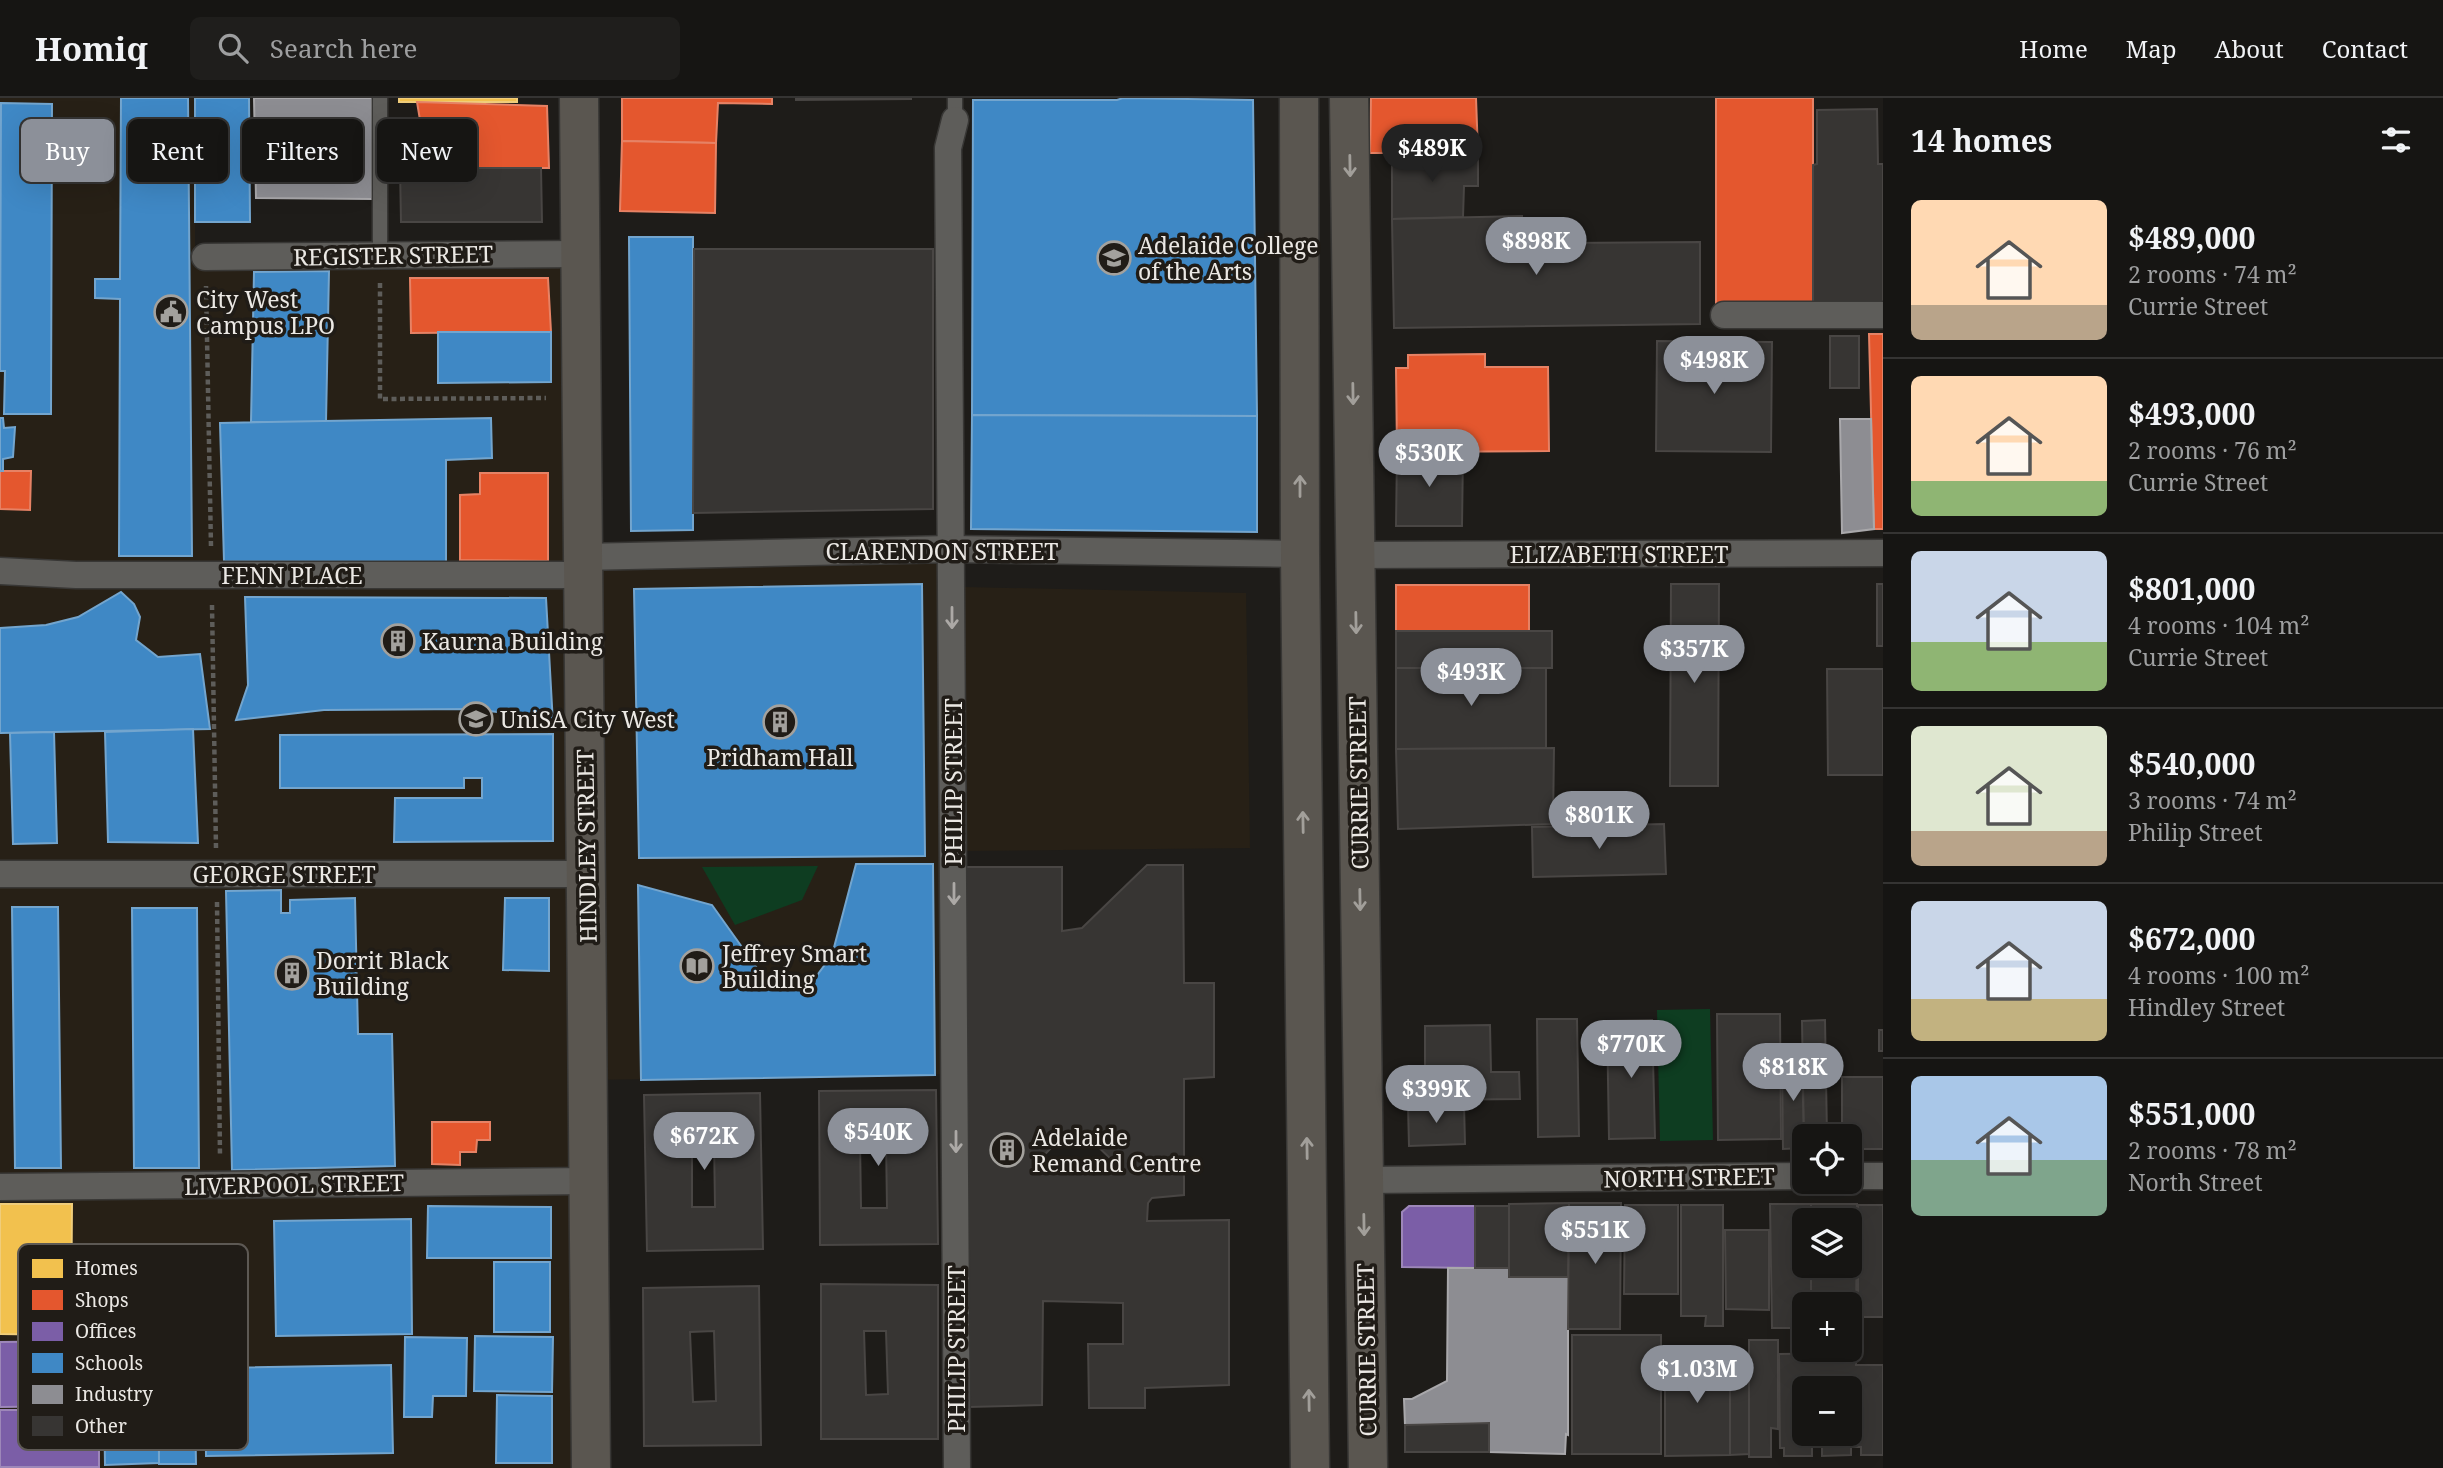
<!DOCTYPE html>
<meta charset="utf-8">
<style>
body{margin:0;font-family:"Noto Serif",serif;background:#1f1e1c;color:#f1f3f6;height:100vh;display:flex;flex-direction:column;font-size:26px;white-space:nowrap}
*{box-sizing:border-box;margin:0}
p{font-size:23px;color:#9e9fa0}
.icon{flex:none;width:38px;height:38px;fill:none;stroke:currentColor;stroke-width:2;stroke-linecap:round;stroke-linejoin:round}
.map{position:relative;flex:1;overflow:hidden}
.drawer{display:flex;flex-direction:column;background:#161513;width:560px}
.drawer>*{flex:none}
.guide{position:absolute;left:21px;top:21px;width:665px;height:63px;display:flex;gap:14px}
.fabs{position:absolute;left:1792px;top:1026px;display:grid;gap:14px}
.fabs a{display:grid;place-items:center;width:70px;height:70px;border-radius:10px;background:#161513;box-shadow:0 7px 28px #0002,0 0 0 2px #353433;font-size:35px}
.price{position:absolute;translate:-50% -60px;padding:0 16px;border-radius:24px;background:#8c9099;color:#fff;font-size:23px;line-height:46px;filter:drop-shadow(0 2px 4px #0008)}
.price::after{content:'';position:absolute;left:50%;top:42px;width:21px;height:16px;margin-left:-10px;background:inherit;clip-path:polygon(0 0,100% 0,50% 100%)}
.price.selected{background:#222;color:#fff}
ul{padding:0;list-style:none}
li{display:flex;align-items:center;gap:21px;height:175px;padding:0 28px}
li+li{border-top:2px solid #353433}
li span{display:grid;place-items:center;flex:none;width:196px;height:140px;border-radius:10px;color:#555}
li>.icon{margin-inline-start:auto}
span .icon{width:84px;height:84px;fill:#fffc;stroke-width:1}
li b{font-size:30px}
h2{display:flex;justify-content:space-between;align-items:center;height:84px;padding:0 28px;font-size:30px}
.tag{padding:0 24px;border-radius:10px;background:#161513;box-shadow:0 7px 28px #0002,0 0 0 2px #353433;font-size:24px;line-height:63px}
.tag.selected{background:#8c9099;color:#fff}
header{display:flex;align-items:center;gap:42px;box-sizing:border-box;height:98px;padding:0 35px;background:#161513;border-bottom:2px solid #353433}
header strong{font-size:33px}
nav{display:flex;gap:38px;margin-inline-start:auto;font-size:24px}
.search{width:490px;height:63px;background:#1f1e1c;display:flex;align-items:center;gap:18px;box-sizing:border-box;padding:0 24px;border-radius:10px;color:#9e9fa0;font-size:26px}
main{display:flex;flex:1;min-height:0}
.map>svg:first-child{display:block}
.built{fill:#272016}
.green{fill:#0e3d21}
.homes{fill:#f2c14e;stroke:#f0cd7b;stroke-width:2}
.shops{fill:#e4572e;stroke:#e68265;stroke-width:2}
.offices{fill:#7b5ea7;stroke:#9d87b9;stroke-width:2}
.schools{fill:#3f88c5;stroke:#73a5ce;stroke-width:2}
.industry{fill:#8d8d92;stroke:#a9a8ab;stroke-width:2}
.building{fill:#373533;stroke:#494644;stroke-width:2;fill-rule:evenodd}
.lines{fill:none;stroke-linecap:round;stroke-linejoin:round}
.lane-casing{stroke:#383735;stroke-width:17}
.street-casing{stroke:#383735;stroke-width:29}
.secondary-casing{stroke:#383735;stroke-width:41}
.path{stroke:#5e5d5a;stroke-width:4.5;stroke-dasharray:5 3.5;stroke-linecap:butt}
.lane{stroke:#5e5d5a;stroke-width:14}
.street{stroke:#5e5d5a;stroke-width:26}
.secondary{stroke:#5a5650;stroke-width:38}
.oneway{stroke:#a29f9a}
.oneway2{stroke:#aca9a6}
.labels{text-anchor:middle;dominant-baseline:central;stroke-width:7;stroke-linejoin:round;paint-order:stroke}
.poi-label{font-size:23px;fill:#ebe8e4;stroke:#201c17;text-anchor:start}
.street-label{font-size:23px;fill:#ebe8e4;stroke:#201c17}
.key{fill:#201c17;stroke:#5d5954;stroke-width:2}
.key-label{font-size:19px;fill:#ebe8e4}
</style>
<header>
<strong>Homiq</strong>
<div class="search"><svg class="icon" aria-label="search" viewBox="0 0 24 24"><circle cx="10" cy="10" r="6"/><path d="M15 15l6 6"/></svg>Search here</div>
<nav><a>Home</a><a>Map</a><a>About</a><a>Contact</a></nav>
</header>
<main>
<div class="map">
<svg width="1883" height="1370" viewBox="0 0 1883 1370">
<rect width="100%" height="100%" fill="#1e1c19"/>
<!-- built -->
<g class="built">
<polygon points="0,0 195,0 195,160 580,156 583,459 951,451 956,976 588,982 591,1370 0,1370"/>
<polygon points="965,489 1246,495 1250,750 963,753"/>
</g>
<!-- green -->
<g class="green">
<polygon points="818,768 802,802 735,827 702,769"/>
<polygon points="1710,911 1713,1042 1660,1043 1657,912"/>
</g>
<!-- homes -->
<g class="homes">
<rect x="399" y="0" width="118" height="4"/>
<polygon points="0,1106 72,1106 71,1237 0,1236"/>
</g>
<!-- shops -->
<g class="shops">
<polygon points="622,0 772,0 772,6 718,5 716,45 622,43"/>
<polygon points="1476,0 1478,55 1370,55 1371,0"/>
<rect x="1716" y="0" width="97" height="210"/>
<polygon points="417,4 547,8 549,70 453,70 454,27 421,28"/>
<polygon points="622,43 716,45 715,115 620,113"/>
<polygon points="410,180 548,180 551,234 411,235"/>
<polygon points="1869,236 1883,236 1883,431 1874,431"/>
<polygon points="1485,256 1485,269 1548,269 1549,353 1397,354 1396,270 1408,270 1408,257"/>
<polygon points="0,373 31,373 30,412 0,411"/>
<polygon points="480,375 548,375 548,463 460,462 460,397 480,396"/>
<rect x="1396" y="487" width="133" height="46"/>
<polygon points="432,1024 490,1024 490,1042 477,1042 476,1054 460,1054 460,1067 432,1066"/>
</g>
<!-- offices -->
<g class="offices">
<polygon points="1409,1108 1475,1108 1475,1170 1402,1169 1402,1114"/>
<polygon points="84,1243 84,1308 0,1309 0,1244"/>
<rect x="0" y="1312" width="99" height="57"/>
</g>
<!-- schools -->
<g class="schools">
<polygon points="121,0 188,0 192,458 119,458 120,201 95,200 95,181 120,181"/>
<polygon points="195,0 249,0 250,124 195,124"/>
<polygon points="1123,0 1253,2 1257,318 972,317 973,2 1117,2"/>
<polygon points="1,5 52,6 51,316 4,316 5,273 0,273"/>
<polygon points="629,139 693,139 693,432 631,433"/>
<polygon points="329,173 326,324 251,324 254,174"/>
<polygon points="438,234 551,234 551,284 438,285"/>
<polygon points="972,317 1257,318 1257,434 971,431"/>
<polygon points="0,320 3,320 4,330 15,329 13,359 3,361 3,373 0,373"/>
<polygon points="491,320 492,360 446,362 446,464 224,463 220,325"/>
<polygon points="922,486 925,758 639,760 634,491"/>
<polygon points="121,494 134,506 140,519 136,542 158,559 200,556 210,631 0,635 0,530 46,527 78,519"/>
<polygon points="245,499 546,500 553,626 531,618 472,611 324,612 236,622 248,587"/>
<polygon points="193,631 198,745 108,744 105,634"/>
<polygon points="54,634 57,745 13,746 10,635"/>
<polygon points="553,636 553,743 394,744 395,700 482,700 482,680 464,680 464,690 280,690 280,637"/>
<polygon points="856,766 933,766 935,977 641,982 638,787 712,807 764,880 815,880 832,857"/>
<polygon points="281,792 281,815 290,815 290,802 355,800 358,936 392,936 395,1068 232,1072 226,793"/>
<polygon points="505,800 549,800 549,873 503,872"/>
<polygon points="12,809 58,809 61,1070 15,1070"/>
<polygon points="132,810 197,810 199,1070 134,1070"/>
<polygon points="428,1108 551,1109 551,1160 427,1160"/>
<polygon points="411,1121 412,1236 276,1238 274,1123"/>
<rect x="494" y="1164" width="56" height="70"/>
<polygon points="475,1238 553,1239 552,1294 474,1293"/>
<polygon points="405,1239 467,1240 466,1298 433,1298 432,1319 404,1319"/>
<polygon points="103,1241 158,1241 159,1365 105,1367"/>
<polygon points="391,1267 393,1355 206,1358 205,1270"/>
<polygon points="497,1297 552,1298 552,1365 496,1365"/>
<polygon points="159,1310 195,1310 196,1366 159,1366"/>
</g>
<!-- industry -->
<g class="industry">
<polygon points="254,0 372,0 372,101 256,100"/>
<polygon points="1840,321 1871,321 1874,431 1842,435"/>
<polygon points="1448,1170 1509,1170 1509,1179 1568,1179 1568,1337 1566,1336 1565,1356 1489,1354 1489,1325 1405,1327 1404,1301 1412,1301 1447,1283"/>
</g>
<!-- building -->
<g class="building">
<polygon points="796,0 911,0 911,1 796,2"/>
<polygon points="1877,11 1878,66 1883,66 1883,208 1813,210 1813,67 1817,66 1817,12"/>
<polygon points="408,43 453,43 453,70 407,70"/>
<polygon points="1392,55 1478,55 1478,88 1464,88 1463,119 1392,121"/>
<polygon points="400,70 541,70 542,124 401,124"/>
<polygon points="1522,118 1522,131 1565,130 1565,145 1700,144 1700,226 1394,230 1392,121"/>
<polygon points="694,151 933,151 933,411 693,415"/>
<rect x="1830" y="238" width="29" height="52"/>
<polygon points="1657,243 1772,244 1771,354 1656,353"/>
<polygon points="1397,354 1463,354 1462,428 1396,428"/>
<polygon points="1671,486 1719,486 1718,688 1670,688"/>
<rect x="1877" y="486" width="6" height="62"/>
<rect x="1396" y="533" width="156" height="37"/>
<polygon points="1396,570 1546,570 1546,650 1396,651"/>
<polygon points="1827,571 1883,571 1883,677 1828,677"/>
<polygon points="1554,650 1553,726 1398,731 1396,651"/>
<polygon points="1664,726 1666,776 1533,779 1532,729"/>
<path d="M1147 767H1183L1184 885H1214V979L1184 981V1097L1152 1100 1148 1105 1147 1123 1229 1122V1287L1145 1290V1310H1089L1088 1246H1123V1205L1043 1203 1042 1307 969 1309 961 769H1062V833L1082 830ZM1067 1033 1084 1035 1121 1071 1032 1070Z"/>
<polygon points="1717,916 1780,916 1781,1041 1718,1042"/>
<polygon points="1537,921 1577,921 1579,1038 1538,1039"/>
<polygon points="1652,922 1655,1040 1609,1041 1607,923"/>
<polygon points="1825,922 1827,1038 1804,1038 1804,1043 1802,923"/>
<polygon points="1490,927 1491,974 1519,974 1520,1001 1425,1002 1425,928"/>
<rect x="1879" y="932" width="4" height="21"/>
<polygon points="1802,959 1804,1050 1783,1051 1782,960"/>
<polygon points="1842,979 1883,979 1883,1051 1850,1051 1850,1038 1842,1038"/>
<path d="M936 992 938 1146 820 1147 819 993ZM860 1042H886L887 1110H861Z"/>
<path d="M760 995 763 1151 647 1153 644 997ZM692 1040H714L715 1109H692Z"/>
<polygon points="1464,1006 1465,1046 1409,1048 1408,1008"/>
<polygon points="1569,1105 1621,1105 1620,1231 1568,1231"/>
<polygon points="1569,1105 1568,1179 1509,1179 1509,1106"/>
<polygon points="1770,1106 1811,1106 1811,1122 1804,1122 1804,1167 1811,1167 1811,1206 1804,1206 1804,1230 1772,1230"/>
<polygon points="1811,1106 1857,1106 1856,1224 1850,1224 1850,1206 1811,1206 1811,1167 1850,1167 1850,1122 1811,1122"/>
<polygon points="1625,1107 1678,1107 1678,1196 1624,1196"/>
<polygon points="1681,1107 1723,1107 1723,1228 1705,1228 1706,1218 1681,1218"/>
<rect x="1858" y="1107" width="25" height="112"/>
<rect x="1475" y="1108" width="34" height="62"/>
<polygon points="1725,1132 1769,1132 1769,1212 1726,1211"/>
<path d="M821 1186 938 1187V1341H821ZM864 1233H886L888 1296 866 1297Z"/>
<path d="M759 1188 761 1347 644 1348 643 1190ZM714 1233 716 1303 693 1304 690 1234Z"/>
<rect x="1572" y="1237" width="89" height="119"/>
<polygon points="1749,1242 1778,1242 1778,1331 1771,1330 1771,1359 1749,1359"/>
<path d="M1856 1255V1267H1883V1357H1861V1349H1851V1357L1822 1358V1348H1812V1358H1784V1350H1780L1779 1256ZM1804 1290H1850V1335H1804Z"/>
<polygon points="1665,1256 1730,1256 1730,1357 1665,1358"/>
<polygon points="1730,1259 1749,1259 1749,1356 1730,1357"/>
<polygon points="1489,1325 1489,1354 1405,1354 1405,1327"/>
</g>
<g class="lines">
<defs>
<g id="lane">
<polyline points="955,22 955,0"/>
<polyline points="380,157 380,0"/>
</g>
<g id="street">
<polyline points="955,22 948,50 957,1370"/>
<polyline points="205,159 580,156"/>
<polyline points="1724,217 1883,217"/>
<polyline points="1355,457 1883,455"/>
<polyline points="583,459 951,451 1300,456"/>
<polyline points="0,473 76,477 583,477"/>
<polyline points="0,776 567,776"/>
<polyline points="1850,1078 1883,1078"/>
<polyline points="1364,1082 1804,1078"/>
<polyline points="0,1089 589,1083"/>
</g>
<g id="secondary">
<polyline points="579,0 591,1370"/>
<polyline points="1299,0 1300,456 1310,1370"/>
<polyline points="1349,0 1368,1370"/>
</g>
</defs>
<!-- lane casing -->
<use href="#lane" class="lane-casing"/>
<!-- street casing -->
<use href="#street" class="street-casing"/>
<!-- secondary casing -->
<use href="#secondary" class="secondary-casing"/>
<!-- path -->
<g class="path">
<polyline points="380,185 380,301 546,300"/>
<polyline points="206,188 211,449"/>
<polyline points="212,507 216,750"/>
<polyline points="217,804 220,1058"/>
</g>
<!-- lane -->
<use href="#lane" class="lane"/>
<!-- street -->
<use href="#street" class="street"/>
<!-- secondary -->
<use href="#secondary" class="secondary"/>
</g>
<!-- one-way arrows -->
<defs><path id="oneway-shaft" d="M-6 0H5M1.5-3L5.5 0L1.5 3" fill="none" stroke-width="1.6" stroke-linecap="round" stroke-linejoin="round" transform="scale(1.75)"/></defs>
<g class="oneway">
<use href="#oneway-shaft" transform="translate(1350 68) rotate(89)"/>
<use href="#oneway-shaft" transform="translate(1353 296) rotate(89)"/>
<use href="#oneway-shaft" transform="translate(1300 388) rotate(-90)"/>
<use href="#oneway-shaft" transform="translate(1356 525) rotate(89)"/>
<use href="#oneway-shaft" transform="translate(1303 724) rotate(-91)"/>
<use href="#oneway-shaft" transform="translate(1360 802) rotate(89)"/>
<use href="#oneway-shaft" transform="translate(1307 1050) rotate(-91)"/>
<use href="#oneway-shaft" transform="translate(1364 1127) rotate(89)"/>
<use href="#oneway-shaft" transform="translate(1309 1302) rotate(-91)"/>
</g>
<g class="oneway2">
<use href="#oneway-shaft" transform="translate(952 520) rotate(90)"/>
<use href="#oneway-shaft" transform="translate(954 796) rotate(90)"/>
<use href="#oneway-shaft" transform="translate(956 1044) rotate(90)"/>
</g>
<!-- icons -->
<defs>
<symbol id="university-ring" viewBox="-11 -11 22 22"><circle r="9.5" fill="#201c17" stroke="#a3a19d" stroke-width="1.5"/><path d="M0-5L7-2L0 1L-7-2ZM-4 1L0 2.5L4 1V4Q0 6-4 4Z" fill="#a3a19d"/></symbol>
<symbol id="civic-ring" viewBox="-11 -11 22 22"><circle r="9.5" fill="#201c17" stroke="#a3a19d" stroke-width="1.5"/><path d="M-.6-6.5H3V-4.5H.6V-3L4-1V1h2V6H-6V1h2V-1L-.6-3ZM-1.2 2.5V6h2.4V2.5Z" fill="#a3a19d"/></symbol>
<symbol id="building-ring" viewBox="-11 -11 22 22"><circle r="9.5" fill="#201c17" stroke="#a3a19d" stroke-width="1.5"/><path d="M-4-6H4V6H1V3H-1V6H-4ZM-2.5-4.3h1.7v1.8h-1.7ZM.8-4.3h1.7v1.8H.8ZM-2.5-1h1.7V.8h-1.7ZM.8-1h1.7V.8H.8Z" fill="#a3a19d"/></symbol>
<symbol id="library-ring" viewBox="-11 -11 22 22"><circle r="9.5" fill="#201c17" stroke="#a3a19d" stroke-width="1.5"/><path d="M-6-4Q-3-5.5-.7-3.5V5Q-3 3-6 4ZM6-4Q3-5.5 .7-3.5V5Q3 3 6 4Z" fill="#a3a19d"/></symbol>
</defs>
<g fill-rule="evenodd">
<use href="#university-ring" x="1095" y="141" width="38" height="38"/>
<use href="#civic-ring" x="152" y="195" width="38" height="38"/>
<use href="#building-ring" x="379" y="524" width="38" height="38"/>
<use href="#university-ring" x="457" y="602" width="38" height="38"/>
<use href="#building-ring" x="761" y="605" width="38" height="38"/>
<use href="#library-ring" x="678" y="849" width="38" height="38"/>
<use href="#building-ring" x="273" y="856" width="38" height="38"/>
<use href="#building-ring" x="988" y="1033" width="38" height="38"/>
</g>
<g class="labels">
<!-- poi labels -->
<g class="poi-label">
<text x="1138" y="147">Adelaide College<tspan x="1138" dy="26">of the Arts</tspan></text>
<text x="196" y="201">City West<tspan x="196" dy="26">Campus LPO</tspan></text>
<text x="422" y="543">Kaurna Building</text>
<text x="500" y="621">UniSA City West</text>
<text x="780" y="659" text-anchor="middle">Pridham Hall</text>
<text x="722" y="855">Jeffrey Smart<tspan x="722" dy="26">Building</tspan></text>
<text x="316" y="862">Dorrit Black<tspan x="316" dy="26">Building</tspan></text>
<text x="1032" y="1039">Adelaide<tspan x="1032" dy="26">Remand Centre</tspan></text>
</g>
<!-- street labels -->
<g class="street-label">
<text transform="translate(393 157) rotate(-1)">REGISTER STREET</text>
<text x="942" y="453">CLARENDON STREET</text>
<text x="1619" y="456">ELIZABETH STREET</text>
<text x="292" y="477">FENN PLACE</text>
<text transform="translate(953 684) rotate(-90)">PHILIP STREET</text>
<text transform="translate(1358 685) rotate(-91)">CURRIE STREET</text>
<text transform="translate(586 748) rotate(-91)">HINDLEY STREET</text>
<text x="284" y="776">GEORGE STREET</text>
<text transform="translate(1689 1079) rotate(-1)">NORTH STREET</text>
<text transform="translate(294 1086) rotate(-1)">LIVERPOOL STREET</text>
<text transform="translate(956 1251) rotate(-90)">PHILIP STREET</text>
<text transform="translate(1366 1252) rotate(-91)">CURRIE STREET</text>
</g>
</g>
<!-- legend -->
<rect x="18" y="1146" width="230" height="206" rx="10" class="key"/>
<rect x="32" y="1161" width="31" height="19" fill="#f2c14e"/>
<rect x="32" y="1192" width="31" height="20" fill="#e4572e"/>
<rect x="32" y="1224" width="31" height="19" fill="#7b5ea7"/>
<rect x="32" y="1255" width="31" height="20" fill="#3f88c5"/>
<rect x="32" y="1287" width="31" height="19" fill="#8d8d92"/>
<rect x="32" y="1318" width="31" height="20" fill="#373533"/>
<g class="key-label">
<text x="75" y="1177">Homes</text>
<text x="75" y="1209">Shops</text>
<text x="75" y="1240">Offices</text>
<text x="75" y="1272">Schools</text>
<text x="75" y="1303">Industry</text>
<text x="75" y="1335">Other</text>
</g>
</svg>
<div class="fabs">
<a><svg class="icon" aria-label="locate" viewBox="0 0 24 24"><circle cx="12" cy="12" r="6"/><path d="M12 2v4M12 18v4M2 12h4M18 12h4"/></svg></a>
<a><svg class="icon" aria-label="layers" viewBox="0 0 24 24"><path d="M12 4l9 5-9 5-9-5zM3 14l9 5 9-5"/></svg></a>
<a>+</a>
<a>−</a>
</div>
<b class="price selected" style="left:1432px;top:86px">$489K</b>
<b class="price" style="left:1536px;top:179px">$898K</b>
<b class="price" style="left:1714px;top:298px">$498K</b>
<b class="price" style="left:1429px;top:391px">$530K</b>
<b class="price" style="left:1694px;top:587px">$357K</b>
<b class="price" style="left:1471px;top:610px">$493K</b>
<b class="price" style="left:1599px;top:753px">$801K</b>
<b class="price" style="left:1631px;top:982px">$770K</b>
<b class="price" style="left:1793px;top:1005px">$818K</b>
<b class="price" style="left:1436px;top:1027px">$399K</b>
<b class="price" style="left:878px;top:1070px">$540K</b>
<b class="price" style="left:704px;top:1074px">$672K</b>
<b class="price" style="left:1595px;top:1168px">$551K</b>
<b class="price" style="left:1697px;top:1307px">$1.03M</b>
<div class="guide">
<a class="tag selected">Buy</a>
<a class="tag">Rent</a>
<a class="tag">Filters</a>
<a class="tag">New</a>
</div>
</div>
<section class="drawer">
<h2>14 homes<svg class="icon" aria-label="filters" viewBox="0 0 24 24"><path d="M4 7h16M4 17h16"/><circle cx="9" cy="7" r="2"/><circle cx="15" cy="17" r="2"/></svg></h2>
<ul>
<li><span style="background:linear-gradient(#ffd9b3 75%,#b9a48a 0)"><svg class="icon" aria-label="home" viewBox="0 0 24 24"><path d="M3 11l9-7 9 7M6 9v11h12V9"/></svg></span><div><b>$489,000</b><p>2 rooms · 74 m²</p><p>Currie Street</p></div></li>
<li><span style="background:linear-gradient(#ffd9b3 75%,#8fb573 0)"><svg class="icon" aria-label="home" viewBox="0 0 24 24"><path d="M3 11l9-7 9 7M6 9v11h12V9"/></svg></span><div><b>$493,000</b><p>2 rooms · 76 m²</p><p>Currie Street</p></div></li>
<li><span style="background:linear-gradient(#c9d6e8 65%,#8fb573 0)"><svg class="icon" aria-label="home" viewBox="0 0 24 24"><path d="M3 11l9-7 9 7M6 9v11h12V9"/></svg></span><div><b>$801,000</b><p>4 rooms · 104 m²</p><p>Currie Street</p></div></li>
<li><span style="background:linear-gradient(#dfe7d0 75%,#b9a48a 0)"><svg class="icon" aria-label="home" viewBox="0 0 24 24"><path d="M3 11l9-7 9 7M6 9v11h12V9"/></svg></span><div><b>$540,000</b><p>3 rooms · 74 m²</p><p>Philip Street</p></div></li>
<li><span style="background:linear-gradient(#c9d6e8 70%,#c2b280 0)"><svg class="icon" aria-label="home" viewBox="0 0 24 24"><path d="M3 11l9-7 9 7M6 9v11h12V9"/></svg></span><div><b>$672,000</b><p>4 rooms · 100 m²</p><p>Hindley Street</p></div></li>
<li><span style="background:linear-gradient(#a9c7e8 60%,#7fa58c 0)"><svg class="icon" aria-label="home" viewBox="0 0 24 24"><path d="M3 11l9-7 9 7M6 9v11h12V9"/></svg></span><div><b>$551,000</b><p>2 rooms · 78 m²</p><p>North Street</p></div></li>
</ul>
</section>
</main>
